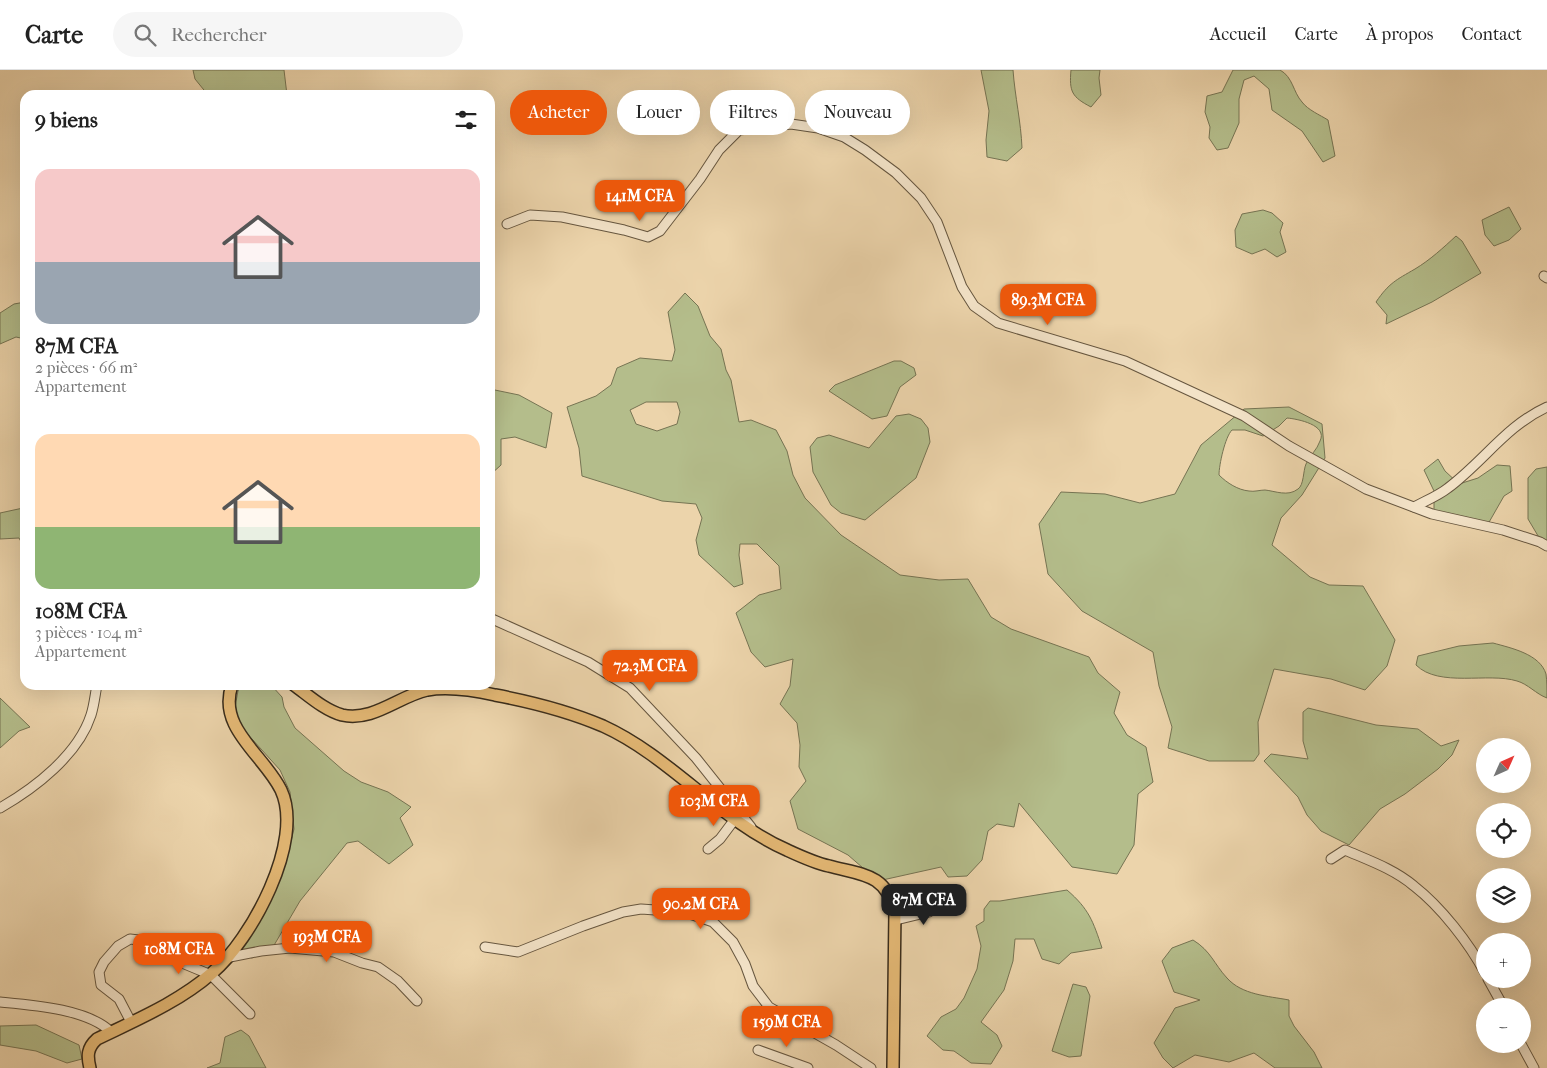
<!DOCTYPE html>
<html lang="fr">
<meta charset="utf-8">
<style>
body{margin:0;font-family:"IM FELL French Canon",serif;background:#f6f6f6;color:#222;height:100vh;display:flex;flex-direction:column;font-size:19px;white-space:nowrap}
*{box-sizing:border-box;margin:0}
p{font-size:16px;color:#767676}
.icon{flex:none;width:28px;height:28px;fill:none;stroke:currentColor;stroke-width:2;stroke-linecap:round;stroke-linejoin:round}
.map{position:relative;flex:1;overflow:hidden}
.sheet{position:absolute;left:20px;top:20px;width:475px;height:600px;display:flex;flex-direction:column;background:#fff;border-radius:15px;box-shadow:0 5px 20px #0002}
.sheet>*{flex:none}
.banner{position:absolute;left:510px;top:20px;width:475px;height:45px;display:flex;gap:10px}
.needle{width:32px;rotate:45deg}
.tools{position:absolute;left:1476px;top:668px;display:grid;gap:10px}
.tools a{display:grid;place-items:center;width:55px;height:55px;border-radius:50%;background:#fff;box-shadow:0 5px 20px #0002;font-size:25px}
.price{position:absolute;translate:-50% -42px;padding:0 11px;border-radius:10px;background:#ea580c;color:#fff;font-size:16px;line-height:32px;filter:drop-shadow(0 1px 2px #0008)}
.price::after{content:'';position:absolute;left:50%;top:30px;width:15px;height:11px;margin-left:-8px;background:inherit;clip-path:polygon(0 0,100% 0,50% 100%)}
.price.on{background:#222;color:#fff}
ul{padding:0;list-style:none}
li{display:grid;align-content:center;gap:10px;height:265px;padding:0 15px}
li span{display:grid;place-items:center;height:155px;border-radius:15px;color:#555}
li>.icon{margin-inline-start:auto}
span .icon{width:90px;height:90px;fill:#fffc;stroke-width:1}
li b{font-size:21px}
h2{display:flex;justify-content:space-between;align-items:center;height:60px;padding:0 15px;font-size:21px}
.tag{padding:0 18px;border-radius:22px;background:#fff;box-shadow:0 5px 20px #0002;font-size:18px;line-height:45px}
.tag.on{background:#ea580c;color:#fff}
header{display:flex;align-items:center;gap:30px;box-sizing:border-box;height:70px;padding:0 25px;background:#fff;border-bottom:1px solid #e0e0e0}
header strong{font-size:24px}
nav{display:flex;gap:28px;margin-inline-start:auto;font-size:18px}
.search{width:350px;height:45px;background:#f6f6f6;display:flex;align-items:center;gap:12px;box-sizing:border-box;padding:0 18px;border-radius:28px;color:#767676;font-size:19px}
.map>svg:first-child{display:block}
.green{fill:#b4bd8b;stroke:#767453;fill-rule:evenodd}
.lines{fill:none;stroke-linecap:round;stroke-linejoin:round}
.minor-casing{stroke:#66563f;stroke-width:11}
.major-casing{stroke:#392c1b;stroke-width:14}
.minor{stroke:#f3e3c8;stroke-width:9}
.major{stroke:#e6ba76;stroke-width:11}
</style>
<header>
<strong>Carte</strong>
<div class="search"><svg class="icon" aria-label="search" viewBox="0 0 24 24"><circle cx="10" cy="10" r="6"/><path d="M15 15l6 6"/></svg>Rechercher</div>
<nav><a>Accueil</a><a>Carte</a><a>À propos</a><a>Contact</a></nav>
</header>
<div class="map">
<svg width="1547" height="998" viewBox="0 0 1547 998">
<rect width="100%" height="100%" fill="#ecd4ab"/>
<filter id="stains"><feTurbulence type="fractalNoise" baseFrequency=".004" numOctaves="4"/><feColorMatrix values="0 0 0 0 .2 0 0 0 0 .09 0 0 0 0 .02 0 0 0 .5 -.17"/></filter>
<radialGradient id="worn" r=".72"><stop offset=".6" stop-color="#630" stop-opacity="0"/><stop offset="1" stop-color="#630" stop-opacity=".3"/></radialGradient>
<!-- green -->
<g class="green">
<polygon points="193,0 284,0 287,25 208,25 195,9"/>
<path d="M981 0H1013C1015 27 1021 52 1022 78L1007 91 987 87 986 70 989 41Z"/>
<path d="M1071 0H1100L1099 8 1101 25 1091 37C1072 27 1069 22 1071 0Z"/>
<path d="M1233 0H1280C1293 7 1293 22 1302 32 1308 40 1320 45 1328 50L1335 86 1323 92 1302 61 1272 40 1269 19 1254 6 1244 10 1239 29V53L1228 78 1217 80 1209 68 1210 57 1205 42 1207 26 1222 22Z"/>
<polygon points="1509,137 1521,159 1509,170 1494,176 1485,165 1482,150"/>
<polygon points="1263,140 1272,143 1283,153 1280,162 1286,182 1277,187 1265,179 1252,184 1236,177 1235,160 1242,144"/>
<path d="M1456 166 1462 171 1481 203 1432 232 1386 254 1387 245 1376 232C1389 213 1396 210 1415 199 1430 190 1443 178 1456 166Z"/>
<path d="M685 223 698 236 710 266 721 279 726 300 731 310 739 352 751 350 776 360 787 381 793 405 805 428 841 465 900 505 939 510 968 509 991 547 1011 559 1089 587 1098 603 1120 622 1114 643 1127 665 1146 677 1153 712 1138 724 1134 775 1117 804 1072 797 1019 733 1014 757 997 754 988 761 982 790 967 806 948 807 941 797 878 811 848 785 798 759 790 731 806 711 799 697 800 675 797 653 780 634 790 616 793 589 765 597 751 582 736 543 759 525 781 519 779 496 757 474H740L739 485 743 514 734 517 699 485 696 470 702 448 696 434 662 431 582 406 579 378 567 337 596 326 611 315 617 298 640 288 672 291 675 280 668 242ZM646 332H677L680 342 677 354 657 361 636 354 630 340Z"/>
<polygon points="25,232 25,269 16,267 0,274 0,243 14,234"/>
<polygon points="894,291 901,291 914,298 916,305 900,317 887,346 872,349 829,321 835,315"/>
<polygon points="490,319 519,325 552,343 546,378 515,367 501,369 501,395 490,405"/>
<path d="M1289 337 1322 354 1325 388 1302 425 1281 448 1272 475 1310 507 1329 515 1363 516 1395 570 1387 596 1365 620 1331 609 1274 599 1258 652 1259 684 1254 691H1209L1168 678 1172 657 1159 616 1153 582 1082 541 1048 504 1039 454 1061 422 1105 424 1140 433 1175 424 1201 375 1244 339ZM1287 348C1298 349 1328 355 1320 371 1317 380 1310 385 1306 394 1303 401 1304 415 1298 419 1288 427 1275 421 1265 420 1260 420 1254 422 1249 421 1238 420 1227 413 1219 405 1219 395 1225 367 1232 360H1245L1263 366 1279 356Z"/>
<polygon points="909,344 921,349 928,358 930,372 916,408 865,450 841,443 831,435 813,402 810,377 817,368 829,365 869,378 896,346"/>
<polygon points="1438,389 1445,401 1459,414 1478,408 1497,395 1510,396 1512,421 1504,426 1488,454 1446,445 1434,440 1434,421 1424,400"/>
<polygon points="1547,397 1547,481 1528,449 1528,408 1536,399"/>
<polygon points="25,434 25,479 19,468 0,469 0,443 23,438"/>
<path d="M1493 573C1511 578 1540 584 1546 604 1547 611 1547 621 1547 628 1536 624 1528 614 1517 611 1488 602 1439 618 1416 595L1418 586 1459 576Z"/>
<polygon points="242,615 271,615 282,627 284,637 295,658 344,701 361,712 388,722 411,737 400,748 413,775 389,794 358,771 347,773 300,831 273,877 252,888 236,883 263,847 285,795 294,759 290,722 280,700 233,648 238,621"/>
<polygon points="0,628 30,657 19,661 0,678"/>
<polygon points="1308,638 1376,655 1418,659 1441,676 1459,670 1452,685 1438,699 1405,724 1380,739 1349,775 1321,761 1307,745 1298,727 1264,691 1271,684 1308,689 1303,671 1303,642"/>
<path d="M1067 820C1089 839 1093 851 1102 878L1071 883 1059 894 1042 889 1034 869H1015L1013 891 1004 920 981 952 997 965 1002 976 991 994 971 993 954 981 943 980 927 966 941 947 956 939 964 928 977 899 981 876 976 856 984 851V839L990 831H1000Z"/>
<path d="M1193 870C1211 881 1214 894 1227 908 1242 925 1268 926 1289 930V946L1294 956 1314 982 1322 998H1275L1254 983 1229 992 1195 985 1173 998 1163 988 1154 973 1175 938 1200 930 1174 922 1162 891 1172 878Z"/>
<polygon points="1073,914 1086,917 1090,926 1081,986 1069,987 1052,981"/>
<polygon points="36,955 79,975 82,989 67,993 36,981 0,975 0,956"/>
<polygon points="241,960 249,966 266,998 207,998 220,993 225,967"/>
</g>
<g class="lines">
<defs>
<g id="minor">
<polyline points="507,154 530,145 562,147 624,160 648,167 660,161 700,109 719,80 739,60 791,54 818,58 844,67 865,80 896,103 921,128 937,152 962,217 974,236 998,253 1125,291 1244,346 1289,376 1366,419 1432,444 1503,460 1540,472 1547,476"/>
<polyline points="1544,206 1547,208"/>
<path d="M1414 437C1425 431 1438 426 1448 418 1483 392 1507 355 1547 337"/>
<polyline points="490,548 588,592 630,618 696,688 751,757"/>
<path d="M0 738C35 718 78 685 91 645 94 636 95 625 97 615"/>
<polyline points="708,779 720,769 735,749"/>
<path d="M1331 789 1345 780C1368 790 1394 799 1414 816 1441 837 1469 873 1485 903"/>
<polyline points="896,850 929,842 941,834"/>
<polyline points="485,877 518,882 583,856 623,842 641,839 684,842 713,852 733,872 745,894 753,916 769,937 836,975 871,998"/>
<polyline points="230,887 261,881 290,878 334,882 362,893 378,897 398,911 417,931"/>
<polyline points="1488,909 1503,936"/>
<path d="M0 932C32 935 88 939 111 962"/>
<polyline points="131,952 119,929 101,915 99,902 104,892 118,876 130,869 156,872 175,890 211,905 250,944"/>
<polyline points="1521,974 1534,998"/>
<polyline points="758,980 808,998"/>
</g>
<g id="major">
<path d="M294 615C308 625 324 640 342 645 373 652 399 626 427 620 449 616 473 620 495 625 532 632 568 641 603 656 671 687 719 750 787 780 800 786 815 793 829 796 862 805 885 803 895 841L893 998"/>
<path d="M90 998C87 986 87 978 97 969 136 950 179 932 212 903 251 870 305 771 281 720 264 685 217 658 232 615"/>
</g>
</defs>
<!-- minor casing -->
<use href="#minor" class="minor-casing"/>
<!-- major casing -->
<use href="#major" class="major-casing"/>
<!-- minor -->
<use href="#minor" class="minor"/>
<!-- major -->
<use href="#major" class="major"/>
</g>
<rect width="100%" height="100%" filter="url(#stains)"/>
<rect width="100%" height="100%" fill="url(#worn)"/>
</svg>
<div class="tools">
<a><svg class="needle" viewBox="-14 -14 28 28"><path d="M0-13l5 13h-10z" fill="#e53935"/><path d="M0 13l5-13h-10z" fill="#767676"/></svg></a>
<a><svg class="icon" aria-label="locate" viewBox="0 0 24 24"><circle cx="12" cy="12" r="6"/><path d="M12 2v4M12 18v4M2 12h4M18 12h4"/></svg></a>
<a><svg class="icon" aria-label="layers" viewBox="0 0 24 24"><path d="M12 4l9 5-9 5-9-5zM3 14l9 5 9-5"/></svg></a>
<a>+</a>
<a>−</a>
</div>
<b class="price" style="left:640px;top:152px">141M CFA</b>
<b class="price" style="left:1048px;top:256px">89.3M CFA</b>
<b class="price" style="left:650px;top:622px">72.3M CFA</b>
<b class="price" style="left:714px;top:757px">103M CFA</b>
<b class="price on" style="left:924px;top:856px">87M CFA</b>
<b class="price" style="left:701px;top:860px">90.2M CFA</b>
<b class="price" style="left:327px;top:893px">193M CFA</b>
<b class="price" style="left:179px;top:905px">108M CFA</b>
<b class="price" style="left:787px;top:978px">159M CFA</b>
<div class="banner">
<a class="tag on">Acheter</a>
<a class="tag">Louer</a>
<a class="tag">Filtres</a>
<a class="tag">Nouveau</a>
</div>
<section class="sheet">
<h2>9 biens<svg class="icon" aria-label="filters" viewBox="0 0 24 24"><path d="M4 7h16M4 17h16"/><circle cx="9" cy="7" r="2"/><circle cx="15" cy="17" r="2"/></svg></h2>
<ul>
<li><span style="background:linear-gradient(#f6c9c9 60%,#9aa5b1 0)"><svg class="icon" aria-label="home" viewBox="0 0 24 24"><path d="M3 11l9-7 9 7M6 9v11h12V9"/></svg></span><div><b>87M CFA</b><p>2 pièces · 66 m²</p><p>Appartement</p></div></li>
<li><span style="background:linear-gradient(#ffd9b3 60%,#8fb573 0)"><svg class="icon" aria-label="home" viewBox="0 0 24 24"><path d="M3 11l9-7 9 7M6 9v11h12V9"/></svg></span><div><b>108M CFA</b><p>3 pièces · 104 m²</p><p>Appartement</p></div></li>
</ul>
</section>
</div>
